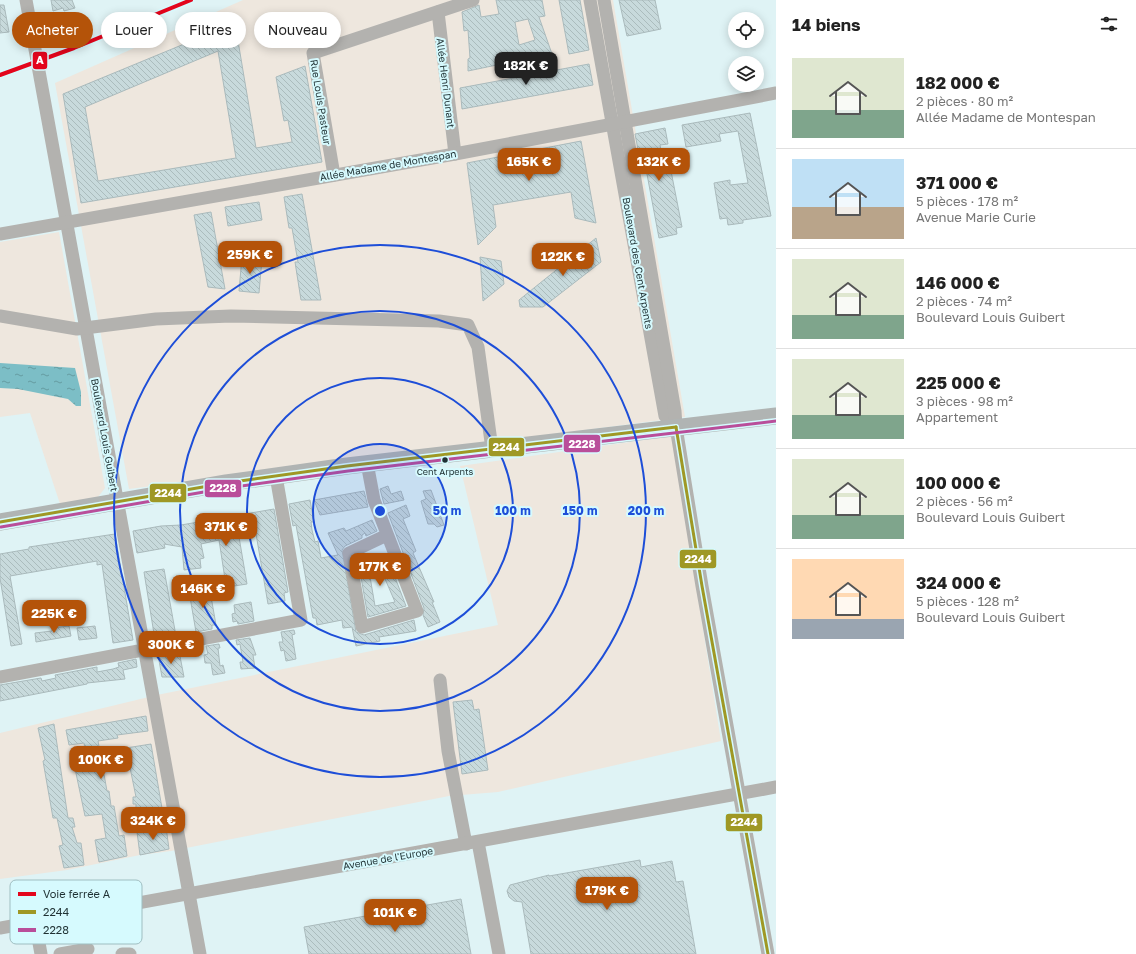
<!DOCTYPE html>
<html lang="fr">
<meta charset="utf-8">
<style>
body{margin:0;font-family:"Golos Text",sans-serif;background:#f6f6f6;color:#222;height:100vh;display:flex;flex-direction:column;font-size:15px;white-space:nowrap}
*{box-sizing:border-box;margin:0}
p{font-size:13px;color:#767676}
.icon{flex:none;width:22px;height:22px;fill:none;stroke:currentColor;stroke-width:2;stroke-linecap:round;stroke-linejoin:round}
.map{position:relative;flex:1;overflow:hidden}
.drawer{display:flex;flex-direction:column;background:#fff;width:360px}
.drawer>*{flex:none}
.hud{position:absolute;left:12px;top:12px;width:380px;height:36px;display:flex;gap:8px}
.tools{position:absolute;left:728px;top:12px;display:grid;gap:8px}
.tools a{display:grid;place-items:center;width:36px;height:36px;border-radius:50%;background:#fff;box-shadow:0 2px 10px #0003;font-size:20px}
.price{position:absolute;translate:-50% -34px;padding:0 9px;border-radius:8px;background:#b45309;color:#fff;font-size:13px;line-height:26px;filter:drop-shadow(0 1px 2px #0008)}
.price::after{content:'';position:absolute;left:50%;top:24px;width:12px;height:9px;margin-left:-6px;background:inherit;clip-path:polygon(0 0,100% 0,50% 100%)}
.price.selected{background:#222;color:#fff}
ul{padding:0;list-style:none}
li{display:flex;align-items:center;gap:12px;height:100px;padding:0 16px}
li+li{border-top:1px solid #e0e0e0}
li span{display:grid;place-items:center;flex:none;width:112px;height:80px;border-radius:0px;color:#555}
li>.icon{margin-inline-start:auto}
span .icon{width:48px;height:48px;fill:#fffc;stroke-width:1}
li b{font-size:17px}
h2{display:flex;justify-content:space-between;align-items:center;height:48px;padding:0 16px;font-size:17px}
.tag{padding:0 14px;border-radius:18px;background:#fff;box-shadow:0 2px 10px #0003;font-size:14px;line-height:36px}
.tag.selected{background:#b45309;color:#fff}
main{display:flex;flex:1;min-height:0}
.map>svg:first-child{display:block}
.green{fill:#eee7de}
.water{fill:url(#water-ripples)}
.building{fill:url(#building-back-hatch);stroke:#aababc;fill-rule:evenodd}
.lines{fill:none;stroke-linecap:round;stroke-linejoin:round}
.minor{stroke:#b3b2af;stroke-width:13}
.major{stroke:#b0b4b3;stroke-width:17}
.bus-1-casing{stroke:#d6fafe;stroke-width:6}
.bus-2-casing{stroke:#d6fafe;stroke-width:6}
.bus-1{stroke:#9f9825;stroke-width:3}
.bus-2{stroke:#b94e9a;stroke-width:3}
.rail-1-casing{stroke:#d6fafe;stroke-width:7}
.rail-1{stroke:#e3051c;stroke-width:4}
.ring{fill:none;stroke:#1d4ed8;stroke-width:2}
.bus-dot{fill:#1f3133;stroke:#d6fafe;stroke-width:1.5}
.labels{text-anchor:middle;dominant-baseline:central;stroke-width:4;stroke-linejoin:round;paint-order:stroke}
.bus-label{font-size:9px;fill:#1f3133;stroke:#d6fafe}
.street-label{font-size:10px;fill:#1f3133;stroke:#d6fafe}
.key{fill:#d6fafe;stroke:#9fbec1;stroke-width:1}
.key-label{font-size:11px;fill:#1f3133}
.centre{fill:#1d4ed8;stroke:#d6fafe;stroke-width:2}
.ring-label{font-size:12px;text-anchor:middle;font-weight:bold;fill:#1d4ed8;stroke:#d6fafe;stroke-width:4;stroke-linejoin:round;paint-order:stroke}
.line-badge{stroke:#d6fafe;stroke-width:1.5}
.badge-label{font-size:11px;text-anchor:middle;font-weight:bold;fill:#fff}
</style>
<main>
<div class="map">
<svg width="776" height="954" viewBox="0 0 776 954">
<defs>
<pattern id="water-ripples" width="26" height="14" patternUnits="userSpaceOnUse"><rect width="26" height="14" fill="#7cbec6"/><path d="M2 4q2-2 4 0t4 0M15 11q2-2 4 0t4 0" fill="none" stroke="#659ba1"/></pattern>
<pattern id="building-back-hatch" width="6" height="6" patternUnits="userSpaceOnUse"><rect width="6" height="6" fill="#c8dadc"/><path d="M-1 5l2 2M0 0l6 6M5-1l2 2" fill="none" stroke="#abbcbd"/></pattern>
</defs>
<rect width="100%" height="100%" fill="#dff3f5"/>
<!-- green -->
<g class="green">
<polygon points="243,0 613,0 685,417 129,489 55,83"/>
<polygon points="59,232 105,488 98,497 60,504 30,413 0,417 0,242"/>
<polygon points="672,436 721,741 498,792 449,796 171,851 140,855 67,870 0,879 0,733 157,695 498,625 460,466"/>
</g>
<!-- water -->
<polygon class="water" points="0,363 75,368 81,392 81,406 76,406 68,399 18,389 0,388"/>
<!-- building -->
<g class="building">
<polygon points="51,0 72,0 75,8 64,11 63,8 53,11"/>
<path d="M496 0H542L545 16 539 17 552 54 530 60V58L468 71V59L470 58 468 30 464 31 462 12 479 5 481 17 499 14ZM528 19 535 40 519 45 515 22Z"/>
<polygon points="559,0 580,0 589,50 569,54"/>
<polygon points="619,0 655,0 661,29 627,36"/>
<polygon points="0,5 4,5 9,32 0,33"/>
<path d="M235 23 256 148 292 142 288 120 284 121 276 77 305 66 322 162 81 203 63 94ZM218 51 236 158 98 181 85 107Z"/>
<polygon points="589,64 593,85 462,109 460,88"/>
<polygon points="750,113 771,216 743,220 743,223 728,225 727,218 720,219 714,183 730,180 730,185 748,183 738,131 719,134 721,141 686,147 682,125"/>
<polygon points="665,128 668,144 660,145 665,172 671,171 682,227 676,228 677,234 659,238 646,169 642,170 635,134"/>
<polygon points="581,141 596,223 575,218 571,192 493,205 496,227 478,245 467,163"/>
<polygon points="302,194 321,300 301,300 295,262 298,262 292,228 289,228 284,197"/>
<polygon points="259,202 262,220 228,226 225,207"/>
<polygon points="211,212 225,289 208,287 194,215"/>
<polygon points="596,238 601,262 543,307 520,307 519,300"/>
<polygon points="242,257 262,259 259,293 239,291"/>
<polygon points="480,257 501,261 504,284 483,301"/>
<polygon points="388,486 391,494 401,491 404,500 384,504 380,489"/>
<polygon points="431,490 444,525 437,527 434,524 428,524 421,501 426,499 423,491"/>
<polygon points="364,491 368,507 320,515 314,500"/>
<polygon points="310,500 314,522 311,522 312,530 315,542 318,541 321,558 338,555 328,533 344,528 346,531 372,520 377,531 366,536 365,533 362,535 362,538 345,546 342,550 356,632 364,635 414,620 416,631 379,637 380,641 356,646 352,627 343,628 342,620 317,625 316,618 313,618 296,525 293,526 289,504"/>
<polygon points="406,505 410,516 403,519 416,551 413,553 434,602 432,602 440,622 428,627 423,615 424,608 388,513"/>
<polygon points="274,509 288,592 284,593 285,601 268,604 256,534 239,537 247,584 234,586 232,578 225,579 219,540 201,544 204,558 200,559 201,568 184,570 182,547 164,544 165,548 137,553 133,531 161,526 181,525"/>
<polygon points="115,534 133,640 113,643 102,564 97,565 97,561 10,576 22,644 11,646 0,578 0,554 29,549 29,547"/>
<polygon points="386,554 406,606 368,617 358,560 367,559 375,606 395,602 376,558"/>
<polygon points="164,569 176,636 155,640 144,572"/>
<polygon points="209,585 216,625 212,625 212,629 196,632 190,597 197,596 196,588"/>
<polygon points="251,602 254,621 238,624 237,621 233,622 232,614 235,613 234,605"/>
<polygon points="69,626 71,636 36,642 35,633 52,631 52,628"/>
<polygon points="95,626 97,638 79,640 77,628"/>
<polygon points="294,630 295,634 292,635 296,659 286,661 284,650 281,651 279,642 283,642 281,632"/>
<polygon points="250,638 256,655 253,655 255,668 241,669 240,662 243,662 240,644 237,645 236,640"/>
<polygon points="219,644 220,648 218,648 220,666 223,665 225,673 213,675 211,663 205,663 204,655 208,654 206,646"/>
<polygon points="179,651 184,677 162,677 158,655"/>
<polygon points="136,659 137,667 123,670 125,679 87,683 87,684 0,701 0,685 41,678 42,681 56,678 55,675 97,667 97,672 113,669 119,667 118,663"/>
<polygon points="472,700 474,710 479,709 488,770 462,774 453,702"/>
<polygon points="146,716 148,731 117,735 118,738 98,741 107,791 109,791 111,806 114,806 119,836 124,835 127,856 99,862 95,840 106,838 102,814 85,816 73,759 86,756 84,743 69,745 66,730"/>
<polygon points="54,724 68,818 73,818 75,827 72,827 77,843 81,843 84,865 64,868 59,846 63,845 57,818 53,818 43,761 45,760 38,728"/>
<polygon points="151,744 163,814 139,817 138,808 136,808 136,804 133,804 133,797 136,797 126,748"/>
<polygon points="166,827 169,849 140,855 137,832"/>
<polygon points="640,860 641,867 672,861 676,882 683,881 696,954 531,954 522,902 514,901 509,897 507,891 510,885 549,875 549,876"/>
<polygon points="461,899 471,954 309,954 304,927"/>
</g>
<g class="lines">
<!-- minor -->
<g class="minor">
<polyline points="26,0 200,954"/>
<polyline points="590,0 665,416 676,427"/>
<polyline points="604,0 675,411 676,427 702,586 768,954"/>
<polyline points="438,12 455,154"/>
<polyline points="334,175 313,53 473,0"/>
<polyline points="0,234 455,154 776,93"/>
<polyline points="0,316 77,329 156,319 231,316 439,321 468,325 478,347 492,449"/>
<polyline points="367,463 374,500 417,611 362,627 349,553 387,535"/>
<polyline points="0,677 301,620 276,476"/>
<polyline points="440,680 448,751 466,844"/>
<polyline points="478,842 499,954"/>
<polyline points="35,921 41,954"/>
<polyline points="0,928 776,787"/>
<polyline points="60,954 88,949"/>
<polyline points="122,954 130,954"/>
</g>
<!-- major -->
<polyline class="major" points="0,522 226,483 347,466 776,416"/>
<defs>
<g id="bus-1">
<polyline points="676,427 702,586 768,954"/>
<polyline points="0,522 226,483 347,466 676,427"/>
</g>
<polyline id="bus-2" points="1,527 227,488 348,471 776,421"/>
</defs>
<!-- bus-1 casing -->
<use href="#bus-1" class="bus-1-casing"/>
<!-- bus-2 casing -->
<use href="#bus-2" class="bus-2-casing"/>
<!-- bus-1 -->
<use href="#bus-1" class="bus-1"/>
<!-- bus-2 -->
<use href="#bus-2" class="bus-2"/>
<defs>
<polyline id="rail-1" points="0,75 74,48 191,0"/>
</defs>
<!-- rail-1 casing -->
<use href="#rail-1" class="rail-1-casing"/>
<!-- rail-1 -->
<use href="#rail-1" class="rail-1"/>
</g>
<!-- distance rings -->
<circle cx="380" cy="511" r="67" fill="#1d4ed8" fill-opacity=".12"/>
<g class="ring">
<circle cx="380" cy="511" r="67"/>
<circle cx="380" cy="511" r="133"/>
<circle cx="380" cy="511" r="200"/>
<circle cx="380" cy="511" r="266"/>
</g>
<!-- markers -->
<circle class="bus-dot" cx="445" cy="460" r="3.5"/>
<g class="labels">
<!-- bus labels -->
<g class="bus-label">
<text x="445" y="471">Cent Arpents</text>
</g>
<!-- street labels -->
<g class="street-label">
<text transform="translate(446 83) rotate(83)">Allée Henri Dunant</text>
<text transform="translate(321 102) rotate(81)">Rue Louis Pasteur</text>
<text transform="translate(388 165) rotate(-10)">Allée Madame de Montespan</text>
<text transform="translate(638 263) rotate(80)">Boulevard des Cent Arpents</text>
<text transform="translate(105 435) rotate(80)">Boulevard Louis Guibert</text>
<text transform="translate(388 858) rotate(-10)">Avenue de l'Europe</text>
</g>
</g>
<!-- legend -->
<rect x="10" y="880" width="132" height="64" rx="6" class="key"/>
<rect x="18" y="892" width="18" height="4" fill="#e3051c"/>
<rect x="18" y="910" width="18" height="4" fill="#9f9825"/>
<rect x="18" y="928" width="18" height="4" fill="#b94e9a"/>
<g class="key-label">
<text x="43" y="898">Voie ferrée A</text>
<text x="43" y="916">2244</text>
<text x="43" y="934">2228</text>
</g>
<circle cx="380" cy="511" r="6" class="centre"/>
<g class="ring-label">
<text x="447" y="515">50 m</text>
<text x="513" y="515">100 m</text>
<text x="580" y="515">150 m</text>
<text x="646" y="515">200 m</text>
</g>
<g class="line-badge">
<rect x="32" y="51" width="16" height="19" rx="4" fill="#e3051c"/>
<rect x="563" y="434" width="38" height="19" rx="4" fill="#b94e9a"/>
<rect x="488" y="437" width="37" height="20" rx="4" fill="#9f9825"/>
<rect x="204" y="479" width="38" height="19" rx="4" fill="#b94e9a"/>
<rect x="149" y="483" width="38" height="20" rx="4" fill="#9f9825"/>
<rect x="679" y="549" width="38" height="20" rx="4" fill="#9f9825"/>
<rect x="725" y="813" width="38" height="19" rx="4" fill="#9f9825"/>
</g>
<g class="badge-label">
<text x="40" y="64">A</text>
<text x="582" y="448">2228</text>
<text x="506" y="451">2244</text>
<text x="223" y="492">2228</text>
<text x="168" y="497">2244</text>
<text x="698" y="563">2244</text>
<text x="744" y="826">2244</text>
</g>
</svg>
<div class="tools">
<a><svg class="icon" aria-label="locate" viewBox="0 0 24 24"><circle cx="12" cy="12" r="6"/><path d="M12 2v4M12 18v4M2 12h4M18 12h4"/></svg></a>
<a><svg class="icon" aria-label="layers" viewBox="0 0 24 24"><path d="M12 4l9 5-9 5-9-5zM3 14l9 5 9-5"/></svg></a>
</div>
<b class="price selected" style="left:526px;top:86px">182K €</b>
<b class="price" style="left:529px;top:182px">165K €</b>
<b class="price" style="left:659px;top:182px">132K €</b>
<b class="price" style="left:250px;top:275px">259K €</b>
<b class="price" style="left:563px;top:277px">122K €</b>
<b class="price" style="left:226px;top:547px">371K €</b>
<b class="price" style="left:380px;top:587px">177K €</b>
<b class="price" style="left:203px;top:609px">146K €</b>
<b class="price" style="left:54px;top:634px">225K €</b>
<b class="price" style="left:171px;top:665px">300K €</b>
<b class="price" style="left:101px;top:780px">100K €</b>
<b class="price" style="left:153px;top:841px">324K €</b>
<b class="price" style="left:607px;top:911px">179K €</b>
<b class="price" style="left:395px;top:933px">101K €</b>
<div class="hud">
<a class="tag selected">Acheter</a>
<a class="tag">Louer</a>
<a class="tag">Filtres</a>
<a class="tag">Nouveau</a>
</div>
</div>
<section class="drawer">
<h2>14 biens<svg class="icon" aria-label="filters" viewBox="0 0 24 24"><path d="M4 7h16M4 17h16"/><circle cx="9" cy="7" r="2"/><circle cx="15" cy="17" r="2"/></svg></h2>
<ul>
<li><span style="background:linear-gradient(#dfe7d0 65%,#7fa58c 0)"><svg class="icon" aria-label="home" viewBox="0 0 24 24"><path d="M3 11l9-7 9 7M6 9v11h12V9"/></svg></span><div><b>182 000 €</b><p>2 pièces · 80 m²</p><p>Allée Madame de Montespan</p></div></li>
<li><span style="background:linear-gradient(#bfe0f5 60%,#b9a48a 0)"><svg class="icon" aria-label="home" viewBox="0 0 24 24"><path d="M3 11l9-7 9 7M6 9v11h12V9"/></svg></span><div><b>371 000 €</b><p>5 pièces · 178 m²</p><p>Avenue Marie Curie</p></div></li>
<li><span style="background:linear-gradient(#dfe7d0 70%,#7fa58c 0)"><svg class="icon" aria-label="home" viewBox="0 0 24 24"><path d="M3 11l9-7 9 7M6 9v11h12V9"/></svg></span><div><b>146 000 €</b><p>2 pièces · 74 m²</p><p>Boulevard Louis Guibert</p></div></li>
<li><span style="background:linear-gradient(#dfe7d0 70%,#7fa58c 0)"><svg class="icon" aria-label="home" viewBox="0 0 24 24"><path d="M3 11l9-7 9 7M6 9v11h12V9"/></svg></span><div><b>225 000 €</b><p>3 pièces · 98 m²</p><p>Appartement</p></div></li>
<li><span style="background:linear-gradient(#dfe7d0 70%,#7fa58c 0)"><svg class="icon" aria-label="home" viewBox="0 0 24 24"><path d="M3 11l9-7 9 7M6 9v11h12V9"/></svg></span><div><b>100 000 €</b><p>2 pièces · 56 m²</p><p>Boulevard Louis Guibert</p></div></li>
<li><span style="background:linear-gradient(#ffd9b3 75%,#9aa5b1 0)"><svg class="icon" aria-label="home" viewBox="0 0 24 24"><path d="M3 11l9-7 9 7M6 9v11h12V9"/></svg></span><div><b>324 000 €</b><p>5 pièces · 128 m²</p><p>Boulevard Louis Guibert</p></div></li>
</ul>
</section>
</main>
